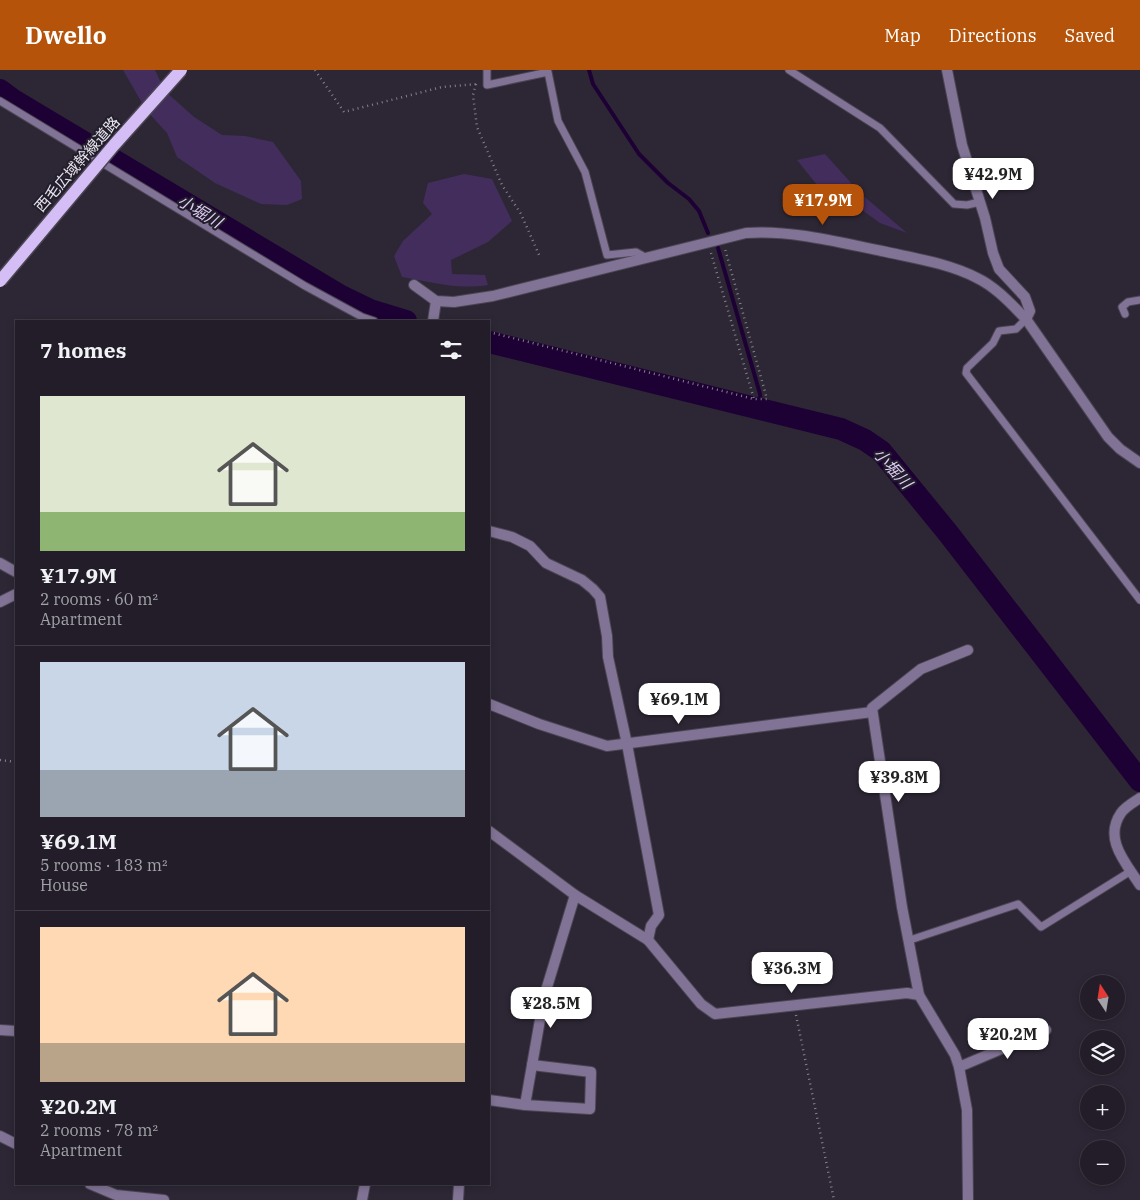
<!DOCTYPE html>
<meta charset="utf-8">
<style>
body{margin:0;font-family:"IBM Plex Serif","Noto Sans JP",serif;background:#2a2630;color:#f1f3f6;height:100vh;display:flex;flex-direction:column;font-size:19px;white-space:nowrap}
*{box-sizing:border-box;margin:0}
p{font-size:16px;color:#a2a2a8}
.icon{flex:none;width:28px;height:28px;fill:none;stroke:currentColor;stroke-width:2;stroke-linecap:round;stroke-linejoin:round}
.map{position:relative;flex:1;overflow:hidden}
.side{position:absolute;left:15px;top:250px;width:475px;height:865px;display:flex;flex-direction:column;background:#221d28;border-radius:0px;box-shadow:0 2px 8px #0003,0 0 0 1px #3f3b45}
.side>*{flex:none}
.needle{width:32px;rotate:348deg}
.fabs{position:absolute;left:1080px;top:905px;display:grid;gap:10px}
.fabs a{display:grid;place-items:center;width:45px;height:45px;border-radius:50%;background:#221d28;box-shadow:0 2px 8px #0003,0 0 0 1px #3f3b45;font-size:25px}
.price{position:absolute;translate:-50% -42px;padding:0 11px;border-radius:10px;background:#fff;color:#222;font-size:16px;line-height:32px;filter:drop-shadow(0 1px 2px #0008)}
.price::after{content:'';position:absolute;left:50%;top:30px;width:15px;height:11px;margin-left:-8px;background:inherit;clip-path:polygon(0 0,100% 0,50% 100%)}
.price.selected{background:#b45309;color:#fff}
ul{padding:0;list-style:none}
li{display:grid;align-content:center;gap:10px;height:265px;padding:0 25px}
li+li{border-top:1px solid #3f3b45}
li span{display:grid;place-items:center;height:155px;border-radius:0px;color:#555}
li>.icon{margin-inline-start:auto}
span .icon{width:90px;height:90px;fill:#fffc;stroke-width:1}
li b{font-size:21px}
h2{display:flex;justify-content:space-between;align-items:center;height:60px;padding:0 25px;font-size:21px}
header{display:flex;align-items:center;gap:30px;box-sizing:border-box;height:70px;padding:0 25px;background:#b45309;color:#fff}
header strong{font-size:24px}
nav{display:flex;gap:28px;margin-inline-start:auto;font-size:18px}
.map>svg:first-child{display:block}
.green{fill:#422d5c}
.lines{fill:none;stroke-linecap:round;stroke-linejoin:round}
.stream{stroke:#1d0135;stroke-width:4}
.river{stroke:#1d0135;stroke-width:22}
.service-casing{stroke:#4b4553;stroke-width:9}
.minor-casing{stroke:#4b4553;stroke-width:12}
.path{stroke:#85808c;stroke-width:2.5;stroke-dasharray:1 4;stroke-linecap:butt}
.service{stroke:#817395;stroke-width:7}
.minor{stroke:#817395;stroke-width:10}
.primary-bridge-casing{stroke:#4b4553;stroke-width:15;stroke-linecap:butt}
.primary-bridge{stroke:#d5bef6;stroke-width:12}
.labels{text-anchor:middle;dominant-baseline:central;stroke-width:4;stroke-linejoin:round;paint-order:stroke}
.street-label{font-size:15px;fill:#e8e4ee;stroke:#231e2b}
.water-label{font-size:16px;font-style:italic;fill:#decdf7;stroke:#231e2b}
</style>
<header>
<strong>Dwello</strong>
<nav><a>Map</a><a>Directions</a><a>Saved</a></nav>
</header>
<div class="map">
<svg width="1140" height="1130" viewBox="0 0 1140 1130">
<rect width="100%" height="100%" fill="#2d2735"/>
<!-- green -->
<g class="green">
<polygon points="123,0 155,0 165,21 194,47 222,65 245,66 273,72 301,111 302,129 287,135 261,134 215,113 177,87 167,63 146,40"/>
<polygon points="825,84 860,123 907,163 880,153 851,132 839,142 797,90"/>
<path d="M464 104 492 109 512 151 488 172 451 190 452 204 485 205 488 215C456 220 433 212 402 207L394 186 403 171 432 144 423 133 428 113Z"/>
</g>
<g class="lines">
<!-- stream -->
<g class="stream">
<polyline points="589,0 593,14 639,84 668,113 689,129 699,141 708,163"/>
<polyline points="718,178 760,324 761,339"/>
</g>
<!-- river -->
<g class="river">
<polyline points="0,20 15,31 341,226 370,240 406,251"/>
<polyline points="489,272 841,359 865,370 881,381 948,463 1140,711"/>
</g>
<defs>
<g id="service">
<polyline points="487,0 487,15 548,2 558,51 585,102 607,185 636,182 645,187"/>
<polyline points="789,0 880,58 954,134 967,135 980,132"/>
<polyline points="0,31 305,216 362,247 374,251"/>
<polyline points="1125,244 1122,237 1128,232 1140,230"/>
<polyline points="1026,249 1016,259 999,261 993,273 967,298 966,303 1140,530"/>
<polyline points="910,870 1018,834 1041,857 1131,801"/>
</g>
<g id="minor">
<polyline points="947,0 962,75 985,148 993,183 999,199 1025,227 1030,241 1026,249"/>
<path d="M414 215 436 231 454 232 493 226 746 163C792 160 837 172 882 181 913 188 948 193 977 208 996 217 1012 235 1026 249L1108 367 1120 379 1140 393"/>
<polyline points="433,251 436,231"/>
<polyline points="489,461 512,467 530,476 546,493 582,510 593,519 600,527 607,566 608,587 627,674 659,845 651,856 648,870"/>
<polyline points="0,493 16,502"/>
<polyline points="0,532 16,524"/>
<polyline points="489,634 539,654 607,676 872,642"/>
<path d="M1140 728C1134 732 1125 737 1121 743 1103 769 1126 793 1140 815"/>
<polyline points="489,761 575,825 648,870 701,934 715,944 907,923 919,925 955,985 959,997 967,1040 968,1130"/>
<polyline points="919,925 902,837 872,638 921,599 968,580"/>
<polyline points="0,960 16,961"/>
<polyline points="959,997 1046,960"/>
<polyline points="489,1030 525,1035 544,927 575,825"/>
<polyline points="525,1035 590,1039 591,1002 532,995"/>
<polyline points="0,1066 16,1074"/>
<polyline points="90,1114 116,1125 164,1130"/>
<polyline points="362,1130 365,1114"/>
<polyline points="458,1130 459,1114"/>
</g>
</defs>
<!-- service casing -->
<use href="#service" class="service-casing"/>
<!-- minor casing -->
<use href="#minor" class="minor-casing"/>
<!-- path -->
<g class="path">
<polyline points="315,0 344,42 442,17 478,14"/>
<polyline points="476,14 473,25 477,57 502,115 521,144 540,187"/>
<polyline points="711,183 754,329"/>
<polyline points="489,262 754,329 767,329 725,179"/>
<polyline points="0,690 16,692"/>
<polyline points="796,945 834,1130"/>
</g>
<!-- service -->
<use href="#service" class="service"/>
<!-- minor -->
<use href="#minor" class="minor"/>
<defs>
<polyline id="primary-bridge" points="0,211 114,75 181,0"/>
</defs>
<!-- primary-bridge casing -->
<use href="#primary-bridge" class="primary-bridge-casing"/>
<!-- primary-bridge -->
<use href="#primary-bridge" class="primary-bridge"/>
</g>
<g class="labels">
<!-- street labels -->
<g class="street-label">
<text transform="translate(77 94) rotate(-49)">西毛広域幹線道路</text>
</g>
<!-- water labels -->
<g class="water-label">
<text transform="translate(200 141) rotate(31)">小堀川</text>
<text transform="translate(893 398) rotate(48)">小堀川</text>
</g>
</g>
</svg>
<div class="fabs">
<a><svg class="needle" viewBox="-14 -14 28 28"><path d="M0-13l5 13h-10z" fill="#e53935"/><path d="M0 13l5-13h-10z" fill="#a2a2a8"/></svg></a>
<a><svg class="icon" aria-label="layers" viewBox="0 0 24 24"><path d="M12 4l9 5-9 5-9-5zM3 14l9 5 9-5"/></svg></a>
<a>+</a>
<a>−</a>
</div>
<b class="price" style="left:993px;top:130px">¥42.9M</b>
<b class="price selected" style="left:823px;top:156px">¥17.9M</b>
<b class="price" style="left:679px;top:655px">¥69.1M</b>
<b class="price" style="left:899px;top:733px">¥39.8M</b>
<b class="price" style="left:792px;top:924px">¥36.3M</b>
<b class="price" style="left:551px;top:959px">¥28.5M</b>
<b class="price" style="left:1008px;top:990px">¥20.2M</b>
<section class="side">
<h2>7 homes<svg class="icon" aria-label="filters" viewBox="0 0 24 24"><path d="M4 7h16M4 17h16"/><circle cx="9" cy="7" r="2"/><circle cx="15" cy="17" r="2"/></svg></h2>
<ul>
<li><span style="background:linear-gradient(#dfe7d0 75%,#8fb573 0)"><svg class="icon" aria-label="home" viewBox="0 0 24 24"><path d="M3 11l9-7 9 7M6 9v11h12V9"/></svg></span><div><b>¥17.9M</b><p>2 rooms · 60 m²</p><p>Apartment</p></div></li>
<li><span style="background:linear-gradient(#c9d6e8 70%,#9aa5b1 0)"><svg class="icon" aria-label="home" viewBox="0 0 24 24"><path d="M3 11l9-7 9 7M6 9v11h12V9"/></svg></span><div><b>¥69.1M</b><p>5 rooms · 183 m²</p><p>House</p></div></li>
<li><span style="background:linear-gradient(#ffd9b3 75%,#b9a48a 0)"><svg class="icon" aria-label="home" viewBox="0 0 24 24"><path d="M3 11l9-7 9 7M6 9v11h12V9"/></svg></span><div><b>¥20.2M</b><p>2 rooms · 78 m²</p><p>Apartment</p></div></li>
</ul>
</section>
</div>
